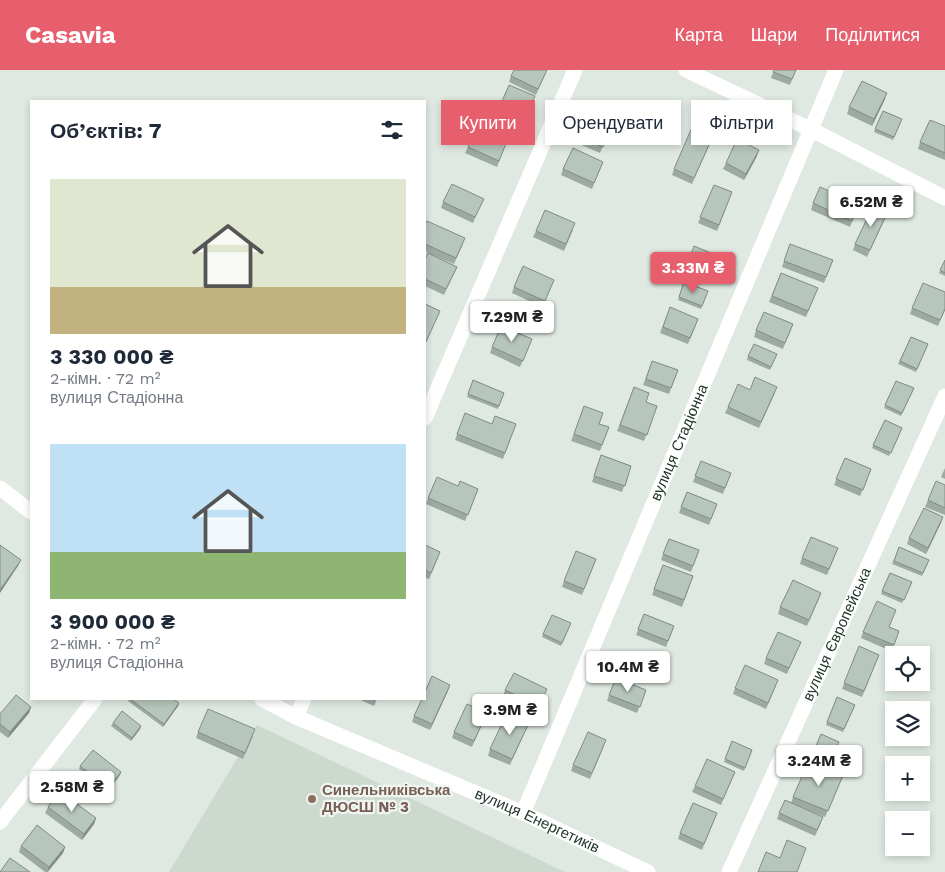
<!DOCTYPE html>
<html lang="uk">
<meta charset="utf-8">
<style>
body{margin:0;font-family:"Work Sans",sans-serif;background:#f2f2f3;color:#1f2937;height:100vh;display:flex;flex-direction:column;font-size:19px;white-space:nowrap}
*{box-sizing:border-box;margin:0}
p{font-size:16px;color:#747a83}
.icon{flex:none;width:28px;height:28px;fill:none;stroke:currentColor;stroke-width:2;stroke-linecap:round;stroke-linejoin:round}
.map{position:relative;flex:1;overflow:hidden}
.drawer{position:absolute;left:30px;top:30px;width:396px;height:600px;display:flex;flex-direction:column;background:#fff;border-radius:0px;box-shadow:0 2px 8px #0003}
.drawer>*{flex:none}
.banner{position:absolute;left:441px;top:30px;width:429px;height:45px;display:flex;gap:10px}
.tools{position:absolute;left:885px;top:576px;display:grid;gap:10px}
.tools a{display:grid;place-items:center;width:45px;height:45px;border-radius:0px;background:#fff;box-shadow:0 2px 8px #0003;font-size:25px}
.price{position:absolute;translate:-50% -42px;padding:0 11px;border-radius:5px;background:#fff;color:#222;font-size:16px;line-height:32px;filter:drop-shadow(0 1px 2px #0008)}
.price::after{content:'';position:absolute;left:50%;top:30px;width:15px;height:11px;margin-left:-8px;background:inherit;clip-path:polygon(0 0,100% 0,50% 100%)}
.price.selected{background:#e75e6d;color:#fff}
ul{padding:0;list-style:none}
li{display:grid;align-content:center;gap:10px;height:265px;padding:0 20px}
li span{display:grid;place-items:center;height:155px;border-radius:0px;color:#555}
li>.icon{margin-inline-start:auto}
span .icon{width:90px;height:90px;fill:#fffc;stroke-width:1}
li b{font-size:21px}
h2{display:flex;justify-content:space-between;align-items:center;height:60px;padding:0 20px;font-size:21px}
.chip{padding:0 18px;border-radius:0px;background:#fff;box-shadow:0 2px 8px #0003;font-size:18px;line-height:45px}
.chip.selected{background:#e75e6d;color:#fff}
header{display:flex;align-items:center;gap:30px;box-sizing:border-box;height:70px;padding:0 25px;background:#e75e6d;color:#fff}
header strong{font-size:24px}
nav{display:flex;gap:28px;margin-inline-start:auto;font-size:18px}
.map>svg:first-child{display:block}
.built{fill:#cdd9cf}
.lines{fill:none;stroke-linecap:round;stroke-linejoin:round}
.minor{stroke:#fff;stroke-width:15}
.wall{fill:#9daaa2}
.shaded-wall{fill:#808b84}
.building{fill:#b7c6bc;stroke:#808b84}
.education-dot{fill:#8d6e63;stroke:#eff6f0;stroke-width:2}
.labels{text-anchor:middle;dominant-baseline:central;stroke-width:4.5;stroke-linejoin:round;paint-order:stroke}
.street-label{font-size:15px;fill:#21372a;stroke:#eff6f0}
.education-label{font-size:15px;font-weight:bold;fill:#785e54;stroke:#eff6f0;text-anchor:start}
</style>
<header>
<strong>Casavia</strong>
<nav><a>Карта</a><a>Шари</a><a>Поділитися</a></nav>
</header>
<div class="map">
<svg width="945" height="802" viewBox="0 0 945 802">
<rect width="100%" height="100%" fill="#dfe9e1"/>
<!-- built -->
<polygon class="built" points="257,655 565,802 169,802"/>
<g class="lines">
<!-- minor -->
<g class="minor">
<polyline points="686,0 812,60 945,128"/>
<polyline points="425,348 575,0"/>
<polyline points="0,418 31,442"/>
<path id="s1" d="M262 629 296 647 523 743 648 802"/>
<polyline points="296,647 304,629"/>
<path id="s2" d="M523 743 836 0"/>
<polyline points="0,752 95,629"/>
<path id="s3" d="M729 802 945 326"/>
</g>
</g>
<!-- wall -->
<g class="wall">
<polygon points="547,0 536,25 509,12 511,6"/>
<polygon points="774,0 796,0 790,15 771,8"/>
<polygon points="885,29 872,56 847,44 849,37"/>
<polygon points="533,32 522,56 496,44 499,38"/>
<polygon points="883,41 902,49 893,70 874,62"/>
<polygon points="612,56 600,83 570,70 572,64"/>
<polygon points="945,56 945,90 918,79 920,72"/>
<polygon points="714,64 692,114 672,105 674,99"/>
<polygon points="509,66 497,97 465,83 468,77"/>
<polygon points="757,86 744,110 723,99 726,93"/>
<polygon points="603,92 592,119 561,105 563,99"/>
<polygon points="714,115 732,122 717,161 698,153"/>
<polygon points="443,132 481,135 473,153 441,138"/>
<polygon points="813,133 859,134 850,157 811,140"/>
<polygon points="885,149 867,187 853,180 855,174"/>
<polygon points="425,155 463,174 454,194 428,183 457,197 444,225 425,216 425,189 428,183 425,181"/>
<polygon points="573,160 564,181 533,167 536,161"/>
<polygon points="723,188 715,206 687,195 688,192"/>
<polygon points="833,190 824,213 782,197 784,191"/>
<polygon points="945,190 945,206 939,203"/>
<polygon points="781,203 818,218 806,247 769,232"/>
<polygon points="554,210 542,237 512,223 514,217"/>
<polygon points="684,212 708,221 701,239 678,230"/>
<polygon points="945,222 945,240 938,256 910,244 912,238"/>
<polygon points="670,237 696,255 688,274 660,263"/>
<polygon points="793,254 783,279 754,267 756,260"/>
<polygon points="911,267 928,274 916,302 898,294"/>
<polygon points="532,269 520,297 490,283 492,277"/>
<polygon points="777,284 770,300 747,290 748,286"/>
<polygon points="652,291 678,300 669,324 643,315"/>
<polygon points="473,310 504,323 498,339 467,327"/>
<polygon points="896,311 914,318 901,346 884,338"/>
<polygon points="634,317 646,332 657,336 644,371 617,361"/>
<polygon points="750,320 775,323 759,358 725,343 728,337"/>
<polygon points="584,336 599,354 609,357 600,381 571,371"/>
<polygon points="465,343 492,354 516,354 503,389 455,370"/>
<polygon points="885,350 902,358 889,386 872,378"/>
<polygon points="601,385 631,396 622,422 592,412"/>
<polygon points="845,388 871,399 860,426 834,415"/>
<polygon points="701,391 731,403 723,424 693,412"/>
<polygon points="945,398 945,409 941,407"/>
<polygon points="945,415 945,445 925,437 928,430"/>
<polygon points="458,416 478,419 465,451 426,434 428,428"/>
<polygon points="687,422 717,434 709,455 679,443"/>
<polygon points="943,447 926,484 907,474 909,468"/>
<polygon points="669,469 699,480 691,502 661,490"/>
<polygon points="425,475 438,488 429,509 425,508"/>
<polygon points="899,477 929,490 922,506 892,494"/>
<polygon points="838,478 827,505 800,494 802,488"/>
<polygon points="596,489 582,525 562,517 564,511"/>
<polygon points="663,495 693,506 682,537 652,525"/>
<polygon points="890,503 912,512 902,533 881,524"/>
<polygon points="819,529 807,556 778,544 780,537"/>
<polygon points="644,544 674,556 666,577 636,565"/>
<polygon points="571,553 561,576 542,567 543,564"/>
<polygon points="889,557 899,561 891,581 861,568 863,562"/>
<polygon points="801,572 787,604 764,594 766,588"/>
<polygon points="859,576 879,585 862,627 842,619"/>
<polygon points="643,584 658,590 651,608 636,602"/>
<polygon points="450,615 430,660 412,652 414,646"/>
<polygon points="776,616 766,639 733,624 735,618"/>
<polygon points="547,619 537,642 503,626 505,620"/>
<polygon points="646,620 637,643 607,631 609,625"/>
<polygon points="837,627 855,635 843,662 826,655"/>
<polygon points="129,629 173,629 179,633 178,636 163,657 128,631"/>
<polygon points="358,629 377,629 374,636"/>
<polygon points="31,637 29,643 8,668 0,662 0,644"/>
<polygon points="487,643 472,677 452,668 454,662"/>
<polygon points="113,653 141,656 140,659 131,671 111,656"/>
<polygon points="529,653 510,695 488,686 490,679"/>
<polygon points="198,662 253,666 243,689 196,668"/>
<polygon points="821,664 839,672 828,697 844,703 825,747 791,733 793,727 823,704 826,698 809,691"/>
<polygon points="732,671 752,680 744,701 724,692"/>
<polygon points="604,676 590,709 571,701 573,695"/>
<polygon points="80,696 120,705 108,721 79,699"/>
<polygon points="735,702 721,735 692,722 695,716"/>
<polygon points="48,737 96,748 94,754 82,770 45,743"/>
<polygon points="717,743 702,780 678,769 680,763"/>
<polygon points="779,743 821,753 815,766 777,749"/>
<polygon points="21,776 65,777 63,783 48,802 45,802 19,782"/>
</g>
<!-- shaded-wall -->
<g class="shaded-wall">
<polygon points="887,23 885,29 872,56 874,49"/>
<polygon points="759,80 757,86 744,110 746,104"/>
<polygon points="943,447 941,453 926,484 928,478"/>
<polygon points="21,490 18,496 0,523 0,520"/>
<polygon points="450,615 448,621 430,660 432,654"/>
<polygon points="179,633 178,636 163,657 164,654"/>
<polygon points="31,637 29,643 8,668 10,662"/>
<polygon points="141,656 140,659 131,671 132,668"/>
<polygon points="121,702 120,705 108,721 109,718"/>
<polygon points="96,748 94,754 82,770 84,764"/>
<polygon points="65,777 63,783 47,802 49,797"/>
</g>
<!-- building -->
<g class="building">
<polygon points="514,0 547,0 538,19 511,6"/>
<polygon points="774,0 796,0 792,9 773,2"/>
<polygon points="862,11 887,23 874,49 849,37"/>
<polygon points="509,15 535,26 524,50 499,38"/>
<polygon points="883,41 902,49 894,67 875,59"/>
<polygon points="581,43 612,56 603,77 572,64"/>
<polygon points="930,50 945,56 945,83 920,72"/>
<polygon points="478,53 509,66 499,91 468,77"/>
<polygon points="693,55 714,64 694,108 674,99"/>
<polygon points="737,69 759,80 746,104 726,93"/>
<polygon points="573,78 603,92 594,113 563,99"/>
<polygon points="452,114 484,129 475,147 443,132"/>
<polygon points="714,115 732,122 719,155 700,147"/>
<polygon points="820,117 859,134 852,151 813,133"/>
<polygon points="873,136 887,143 870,180 855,174"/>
<polygon points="545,140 575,153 566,174 536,161"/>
<polygon points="427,151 465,168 456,188 425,174 425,155"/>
<polygon points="790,174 833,190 826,207 784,191"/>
<polygon points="694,176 723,188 717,203 688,192"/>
<polygon points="428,183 457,197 446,219 425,209 425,189"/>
<polygon points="945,190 945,203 940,200"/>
<polygon points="523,196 554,210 545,231 514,217"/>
<polygon points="781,203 818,218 808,241 772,226"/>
<polygon points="684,212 708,221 702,236 679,227"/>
<polygon points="923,213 945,222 945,239 940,250 912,238"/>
<polygon points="425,234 440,241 426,272 425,272"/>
<polygon points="670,237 698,249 690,268 663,257"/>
<polygon points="764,242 793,254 785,273 756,260"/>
<polygon points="501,256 532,269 523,291 492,277"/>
<polygon points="911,267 928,274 917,299 900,291"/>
<polygon points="754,274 777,284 771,297 748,286"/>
<polygon points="652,291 678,300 671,318 646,309"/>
<polygon points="755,307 777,317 761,352 728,337 738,314 750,320"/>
<polygon points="473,310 504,323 499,336 468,324"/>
<polygon points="896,311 914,318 902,343 885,335"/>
<polygon points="634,317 649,323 646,332 657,336 647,365 620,355"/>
<polygon points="584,336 603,343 599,354 609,357 602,375 574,364"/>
<polygon points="465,343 492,354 495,346 516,354 505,383 457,364"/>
<polygon points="885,350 902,358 891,383 873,375"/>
<polygon points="601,385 631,396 625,416 594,406"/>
<polygon points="845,388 871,399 863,420 836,409"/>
<polygon points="701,391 731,403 725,418 695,406"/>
<polygon points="437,407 458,416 460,411 478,419 468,445 428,428"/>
<polygon points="936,411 945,415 945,438 928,430"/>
<polygon points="687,422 717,434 711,449 681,437"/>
<polygon points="924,438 943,447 928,478 909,468"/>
<polygon points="811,467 838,478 829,499 802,488"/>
<polygon points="669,469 699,480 693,496 663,484"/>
<polygon points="0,475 21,490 0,520"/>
<polygon points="425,475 440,482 431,503 425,500"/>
<polygon points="899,477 929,490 923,503 894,491"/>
<polygon points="576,481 596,489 584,519 564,511"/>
<polygon points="663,495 693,506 684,530 654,519"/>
<polygon points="890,503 912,512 904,530 882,521"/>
<polygon points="793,510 821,523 809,550 780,537"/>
<polygon points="877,531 896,540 889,557 899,561 894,575 863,562"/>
<polygon points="644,544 674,556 668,571 638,559"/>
<polygon points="552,545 571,553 562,573 543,564"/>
<polygon points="778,562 801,572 789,598 766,588"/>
<polygon points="859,576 879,585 864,621 844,613"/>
<polygon points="643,584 658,590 652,604 637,598"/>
<polygon points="745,595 778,610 768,633 735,618"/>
<polygon points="514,603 547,619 539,636 505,620"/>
<polygon points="432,606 450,615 432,654 414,646 422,629 425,629 425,622"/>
<polygon points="616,608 646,620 640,637 609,625"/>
<polygon points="16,625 31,637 10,662 0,654 0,644"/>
<polygon points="837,627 855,635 844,659 827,652"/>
<polygon points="130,629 173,629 179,633 164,654"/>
<polygon points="467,634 487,643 474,671 454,662"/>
<polygon points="208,639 255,659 245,683 198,662"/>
<polygon points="122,641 141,656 132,668 113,653"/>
<polygon points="507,643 529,653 512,689 490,679"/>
<polygon points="588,662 606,670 592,703 573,695"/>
<polygon points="821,664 839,672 828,695 811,688"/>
<polygon points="732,671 752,680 745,698 725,689"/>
<polygon points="93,680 121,702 109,718 80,696"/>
<polygon points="707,689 735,702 723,729 695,716"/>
<polygon points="827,696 844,703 828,741 793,727 806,697 823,704"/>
<polygon points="59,721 96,748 84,764 48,737"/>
<polygon points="785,730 823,747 817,760 779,743"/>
<polygon points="693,733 717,743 704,774 680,763"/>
<polygon points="37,755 65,777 49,797 21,776"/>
<polygon points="787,770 806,778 797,802 758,802 766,782 780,788"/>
<polygon points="10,788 30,802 0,802"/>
</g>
<!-- markers -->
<circle class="education-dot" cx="312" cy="729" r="5"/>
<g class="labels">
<!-- street labels -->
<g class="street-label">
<text stroke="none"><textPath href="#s2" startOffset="402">вулиця Стадіонна</textPath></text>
<text stroke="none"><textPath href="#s3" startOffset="261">вулиця Європейська</textPath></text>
<text stroke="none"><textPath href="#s1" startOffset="301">вулиця Енергетиків</textPath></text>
</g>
<!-- education labels -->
<g class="education-label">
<text x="322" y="720">Синельниківська<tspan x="322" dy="17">ДЮСШ № 3</tspan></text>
</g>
</g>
</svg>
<div class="tools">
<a><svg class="icon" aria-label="locate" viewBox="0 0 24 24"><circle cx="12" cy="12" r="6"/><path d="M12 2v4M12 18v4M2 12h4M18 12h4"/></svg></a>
<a><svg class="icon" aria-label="layers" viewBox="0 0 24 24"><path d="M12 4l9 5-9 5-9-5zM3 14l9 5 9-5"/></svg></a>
<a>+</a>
<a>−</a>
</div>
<b class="price" style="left:871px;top:158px">6.52M ₴</b>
<b class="price selected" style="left:693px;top:224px">3.33M ₴</b>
<b class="price" style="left:512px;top:273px">7.29M ₴</b>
<b class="price" style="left:628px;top:623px">10.4M ₴</b>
<b class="price" style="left:510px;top:666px">3.9M ₴</b>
<b class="price" style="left:819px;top:717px">3.24M ₴</b>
<b class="price" style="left:72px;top:743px">2.58M ₴</b>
<div class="banner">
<a class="chip selected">Купити</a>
<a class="chip">Орендувати</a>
<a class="chip">Фільтри</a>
</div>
<section class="drawer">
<h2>Об’єктів: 7<svg class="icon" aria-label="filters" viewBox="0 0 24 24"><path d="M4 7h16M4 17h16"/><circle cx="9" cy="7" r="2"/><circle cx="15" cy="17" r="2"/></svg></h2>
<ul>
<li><span style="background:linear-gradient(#dfe7d0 70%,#c2b280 0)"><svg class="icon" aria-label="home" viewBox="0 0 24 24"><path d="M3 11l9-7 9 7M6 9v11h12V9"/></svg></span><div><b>3 330 000 ₴</b><p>2-кімн. · 72 m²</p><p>вулиця Стадіонна</p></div></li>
<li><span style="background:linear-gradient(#bfe0f5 70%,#8fb573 0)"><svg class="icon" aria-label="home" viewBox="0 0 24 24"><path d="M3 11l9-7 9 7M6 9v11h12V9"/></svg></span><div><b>3 900 000 ₴</b><p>2-кімн. · 72 m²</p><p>вулиця Стадіонна</p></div></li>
</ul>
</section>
</div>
